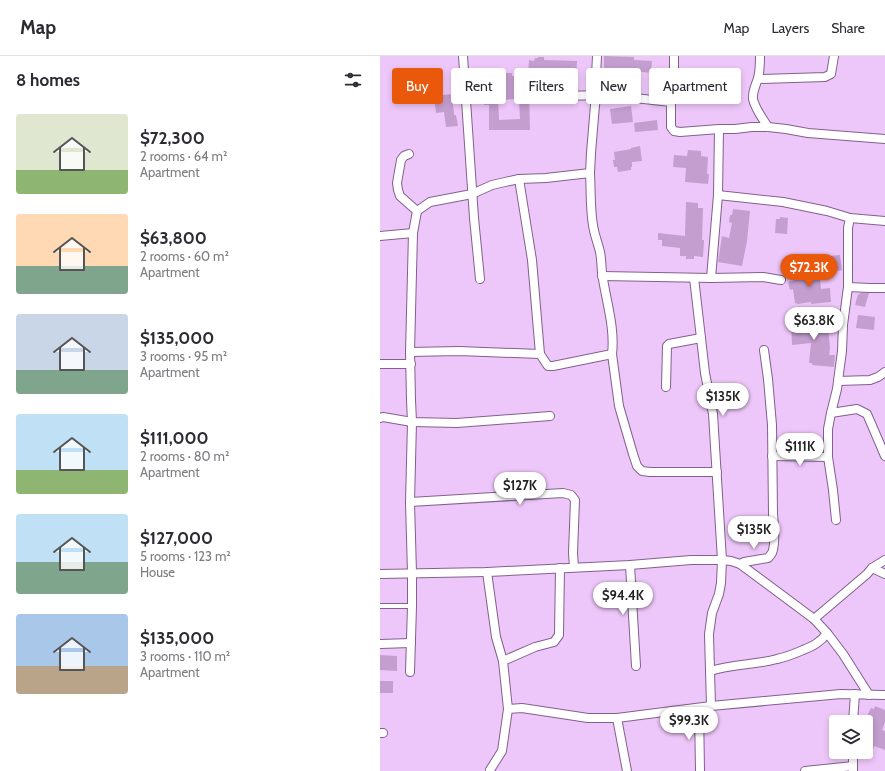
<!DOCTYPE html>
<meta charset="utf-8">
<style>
body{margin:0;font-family:Cabin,sans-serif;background:#f2f2f3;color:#2b2b33;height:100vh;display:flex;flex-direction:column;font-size:15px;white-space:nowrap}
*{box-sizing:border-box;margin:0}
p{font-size:13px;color:#7c7c81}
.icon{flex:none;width:22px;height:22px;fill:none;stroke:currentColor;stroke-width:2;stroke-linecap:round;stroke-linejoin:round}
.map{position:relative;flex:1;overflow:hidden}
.sheet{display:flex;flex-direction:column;background:#fff;width:380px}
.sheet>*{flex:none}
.hud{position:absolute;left:12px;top:12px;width:380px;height:36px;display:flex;gap:8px}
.controls{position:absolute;left:449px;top:659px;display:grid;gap:8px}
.controls a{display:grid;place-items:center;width:44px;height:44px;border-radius:4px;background:#fff;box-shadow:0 2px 6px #0003;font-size:20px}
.price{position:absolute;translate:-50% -34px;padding:0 9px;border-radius:14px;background:#fff;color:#222;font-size:13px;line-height:26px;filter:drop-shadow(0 1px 2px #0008)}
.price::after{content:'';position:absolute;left:50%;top:24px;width:12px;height:9px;margin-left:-6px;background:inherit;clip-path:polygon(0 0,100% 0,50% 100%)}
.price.active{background:#ea580c;color:#fff}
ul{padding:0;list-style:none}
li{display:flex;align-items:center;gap:12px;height:100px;padding:0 16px}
li span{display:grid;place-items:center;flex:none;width:112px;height:80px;border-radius:4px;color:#555}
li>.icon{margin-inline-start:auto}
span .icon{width:48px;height:48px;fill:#fffc;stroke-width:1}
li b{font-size:17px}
h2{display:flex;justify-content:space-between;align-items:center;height:48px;padding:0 16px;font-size:17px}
.tag{padding:0 14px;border-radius:4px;background:#fff;box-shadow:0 2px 6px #0003;font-size:14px;line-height:36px}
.tag.active{background:#ea580c;color:#fff}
header{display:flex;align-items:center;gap:24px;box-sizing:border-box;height:56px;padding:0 20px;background:#fff;border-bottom:1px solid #e1e1e2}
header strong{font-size:19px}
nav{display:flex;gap:22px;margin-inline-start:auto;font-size:14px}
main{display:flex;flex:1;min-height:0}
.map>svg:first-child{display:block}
.building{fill:#c39ecf;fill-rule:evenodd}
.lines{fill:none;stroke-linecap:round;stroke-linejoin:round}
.lane-casing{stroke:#82608d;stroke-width:6}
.street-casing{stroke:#82608d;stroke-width:10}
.lane{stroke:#fff;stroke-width:4}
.street{stroke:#fff;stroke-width:8}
</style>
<header>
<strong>Map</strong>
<nav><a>Map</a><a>Layers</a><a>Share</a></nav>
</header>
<main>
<section class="sheet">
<h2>8 homes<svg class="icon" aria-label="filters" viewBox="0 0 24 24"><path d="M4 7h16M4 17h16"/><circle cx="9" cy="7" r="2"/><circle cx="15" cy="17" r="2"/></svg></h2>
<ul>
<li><span style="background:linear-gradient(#dfe7d0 70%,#8fb573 0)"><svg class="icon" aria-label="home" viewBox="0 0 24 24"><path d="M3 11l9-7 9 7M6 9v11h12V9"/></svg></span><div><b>$72,300</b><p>2 rooms · 64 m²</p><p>Apartment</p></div></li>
<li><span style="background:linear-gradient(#ffd9b3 65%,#7fa58c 0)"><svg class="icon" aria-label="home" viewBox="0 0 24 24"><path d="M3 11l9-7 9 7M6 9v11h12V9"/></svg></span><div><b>$63,800</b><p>2 rooms · 60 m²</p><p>Apartment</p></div></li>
<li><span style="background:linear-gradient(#c9d6e8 70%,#7fa58c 0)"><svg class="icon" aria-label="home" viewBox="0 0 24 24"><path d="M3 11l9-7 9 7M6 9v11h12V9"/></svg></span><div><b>$135,000</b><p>3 rooms · 95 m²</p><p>Apartment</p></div></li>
<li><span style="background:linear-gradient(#bfe0f5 70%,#8fb573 0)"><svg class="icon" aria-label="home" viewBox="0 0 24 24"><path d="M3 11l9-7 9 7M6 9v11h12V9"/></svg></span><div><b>$111,000</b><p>2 rooms · 80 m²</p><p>Apartment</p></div></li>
<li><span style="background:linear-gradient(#bfe0f5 60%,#7fa58c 0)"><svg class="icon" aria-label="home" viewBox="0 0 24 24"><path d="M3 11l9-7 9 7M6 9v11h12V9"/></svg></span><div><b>$127,000</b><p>5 rooms · 123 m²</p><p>House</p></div></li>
<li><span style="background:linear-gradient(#a9c7e8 65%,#b9a48a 0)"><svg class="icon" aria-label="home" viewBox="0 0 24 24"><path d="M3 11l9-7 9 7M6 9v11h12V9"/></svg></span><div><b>$135,000</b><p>3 rooms · 110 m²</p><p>Apartment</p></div></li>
</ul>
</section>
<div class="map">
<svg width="505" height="715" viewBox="0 0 505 715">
<rect width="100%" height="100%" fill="#eec7fa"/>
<!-- building -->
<g class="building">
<polygon points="224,0 254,1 254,4 272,5 271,17 255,15 255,14 224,12"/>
<polygon points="158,1 164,1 164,4 197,5 196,20 172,19 171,21 148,20 149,4 154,5 155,2 158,2"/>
<path d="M100 17H109V22H123V17H132V20H142V32H149L150 74H109V49H104V39L91 40 90 21H100ZM139 43 140 63 119 64 118 44Z"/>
<polygon points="72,38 74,59 76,59 78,70 66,71 64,56 56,57 54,40"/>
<polygon points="251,50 253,66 232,68 230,53"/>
<polygon points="277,64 278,74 255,76 254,67"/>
<polygon points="260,90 262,105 252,106 252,111 251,111 251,114 238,116 237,111 234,111 233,104 235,104 234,96 251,93 251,92"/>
<polygon points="308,94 321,95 321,100 328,101 327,118 329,118 328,128 305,126 306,112 293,111 294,99 307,100"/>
<polygon points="306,146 318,147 318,152 323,152 322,184 324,184 323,201 314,200 314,203 306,203 306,200 300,200 300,192 282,190 282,184 278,184 278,177 305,180"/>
<polygon points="353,153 370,155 367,185 362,210 338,206 342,180 349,182 352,167 349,166 350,159 352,159"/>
<polygon points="400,161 408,162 407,178 395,177 396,163 400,163"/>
<polygon points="460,199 462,214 453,216 450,200"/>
<polygon points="423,212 424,216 439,214 441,233 450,232 451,246 431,248 431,246 418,248 415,247 413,233 410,234 408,226 415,224 413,215"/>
<polygon points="480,237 489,237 485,251 475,249 478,238 479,239"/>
<polygon points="478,259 495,261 494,274 476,272"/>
<polygon points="428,264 428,266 445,265 445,270 448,270 450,292 449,299 455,299 454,311 432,309 432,307 429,307 431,287 412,289 411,266"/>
<polygon points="0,599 17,600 17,615 0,614"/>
<rect x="0" y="625" width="13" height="12"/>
<polygon points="495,650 505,654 505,666 502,674 505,675 505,694 494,690 493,694 490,692 488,692 486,688 486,677 491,662 487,660 491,652 494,653"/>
</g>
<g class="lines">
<defs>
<polyline id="lane" points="0,550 32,550"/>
<g id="street">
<polyline points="83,0 94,162 100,223"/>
<path d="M380 0C380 7 380 15 378 22 376 29 372 36 373 43 375 53 383 63 388 71"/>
<polyline points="378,23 445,21 451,18 454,0"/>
<polyline points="176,40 227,39 291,46 291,71 294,75 300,76 339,73 355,73 372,71 388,71 406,73 428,77 505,83"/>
<polyline points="291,46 294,26 294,0"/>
<polyline points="29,98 24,100 21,104 17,127 18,134 20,140 37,155"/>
<path d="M210 117C211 134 210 152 213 169 214 178 218 187 220 196 222 205 221 214 223 223 227 248 235 273 232 298L239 350 253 398 257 410 262 415 270 416H337"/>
<polyline points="139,123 152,204 160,298"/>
<polyline points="338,139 403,146 447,155 470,162 505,165"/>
<polyline points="0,180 33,177"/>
<polyline points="222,220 331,222 383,221 401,224"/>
<polyline points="314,222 321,282 325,317 333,358 342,504 341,527 339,538 332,557 329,578 331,650"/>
<polyline points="331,222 338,139 339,73"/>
<polyline points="468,231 490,232 505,232"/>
<polyline points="30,296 79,295 160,298 168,310 173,310 232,298"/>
<polyline points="0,308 31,308"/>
<polyline points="458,325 490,324 498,321 505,316"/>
<polyline points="286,331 287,290 289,288 321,282"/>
<polyline points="451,357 477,353 487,358 505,400"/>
<polyline points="0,362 3,361 32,366 77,367 170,360"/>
<polyline points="392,400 448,401"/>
<polyline points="30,446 183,437 191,439 195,444 193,497 194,511"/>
<polyline points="456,464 453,434 448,401 448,373 451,357 457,333 458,325 462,295 463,269 468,231 468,172 470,162"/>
<polyline points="360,508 434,563 447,577 463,598 489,639"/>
<polyline points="250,509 256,610"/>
<polyline points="492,512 505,518"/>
<polyline points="107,516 116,581 123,605 128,653 122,695 110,714"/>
<path d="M0 518 107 516 250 509 311 504H342L351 505 360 508 364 506 388 502C389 501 392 497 392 497 396 488 394 468 393 458L392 369 388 323 384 294"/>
<polyline points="434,563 487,518 492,512 505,504"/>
<polyline points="0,588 31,587"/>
<polyline points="123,605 155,591 174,586 179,579 180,512"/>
<path d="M330 615C352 608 375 609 397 603 406 601 414 598 423 594 433 590 441 586 447 577"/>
<polyline points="30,616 32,550 32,517 30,446 32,366 31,344 30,296 33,177 37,155 50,146 92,138 112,129 125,126 139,123 166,122 210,117 211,97 215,49 217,39 216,20 217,0"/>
<polyline points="319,652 320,715"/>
<polyline points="128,653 142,652 208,662 237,662 331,650 461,638 505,639"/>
<polyline points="237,662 247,715"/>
<polyline points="473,666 475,638"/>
<polyline points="0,677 3,677"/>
<polyline points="473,696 473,714"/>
<polyline points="425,715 473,710"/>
</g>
</defs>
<!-- lane casing -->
<use href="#lane" class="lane-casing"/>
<!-- street casing -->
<use href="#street" class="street-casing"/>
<!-- lane -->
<use href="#lane" class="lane"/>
<!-- street -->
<use href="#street" class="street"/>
</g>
</svg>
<div class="controls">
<a><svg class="icon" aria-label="layers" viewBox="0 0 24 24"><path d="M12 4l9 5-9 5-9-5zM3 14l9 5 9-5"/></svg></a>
</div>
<b class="price active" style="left:429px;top:232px">$72.3K</b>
<b class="price" style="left:434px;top:285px">$63.8K</b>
<b class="price" style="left:343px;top:361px">$135K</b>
<b class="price" style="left:420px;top:411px">$111K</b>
<b class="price" style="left:140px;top:450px">$127K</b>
<b class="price" style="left:374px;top:494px">$135K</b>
<b class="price" style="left:243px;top:560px">$94.4K</b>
<b class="price" style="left:309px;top:685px">$99.3K</b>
<div class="hud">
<a class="tag active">Buy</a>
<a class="tag">Rent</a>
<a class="tag">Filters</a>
<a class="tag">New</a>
<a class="tag">Apartment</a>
</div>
</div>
</main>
